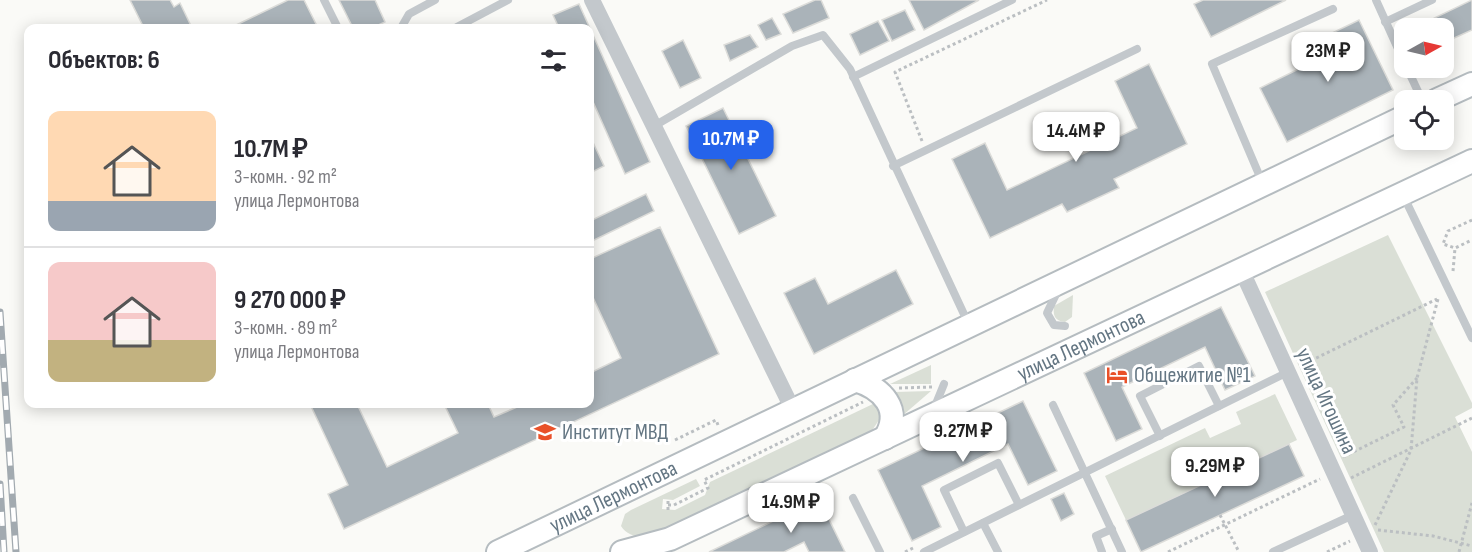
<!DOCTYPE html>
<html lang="ru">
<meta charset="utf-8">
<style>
body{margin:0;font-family:"Sofia Sans Condensed",sans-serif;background:#f7f7f7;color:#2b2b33;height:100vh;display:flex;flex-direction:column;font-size:22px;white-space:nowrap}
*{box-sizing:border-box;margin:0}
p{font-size:20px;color:#7c7c81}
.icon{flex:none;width:33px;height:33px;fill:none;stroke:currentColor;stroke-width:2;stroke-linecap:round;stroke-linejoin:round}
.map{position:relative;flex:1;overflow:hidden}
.sheet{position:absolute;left:24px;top:24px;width:570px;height:384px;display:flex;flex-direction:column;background:#fff;border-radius:12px;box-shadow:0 3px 15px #0003}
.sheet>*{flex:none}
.needle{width:39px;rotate:82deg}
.controls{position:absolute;left:1394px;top:18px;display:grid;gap:12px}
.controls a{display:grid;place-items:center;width:60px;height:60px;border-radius:12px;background:#fff;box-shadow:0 3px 15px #0003;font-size:30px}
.price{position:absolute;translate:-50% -51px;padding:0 14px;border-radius:12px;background:#fff;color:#222;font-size:20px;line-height:39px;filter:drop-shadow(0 2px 3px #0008)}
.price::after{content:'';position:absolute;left:50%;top:36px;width:18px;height:14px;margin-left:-9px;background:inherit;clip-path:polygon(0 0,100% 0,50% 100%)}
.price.active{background:#2563eb;color:#fff}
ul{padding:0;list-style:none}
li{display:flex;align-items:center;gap:18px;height:150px;padding:0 24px}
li+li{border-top:2px solid #e1e1e2}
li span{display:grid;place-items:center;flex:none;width:168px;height:120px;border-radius:12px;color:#555}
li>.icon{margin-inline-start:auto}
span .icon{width:72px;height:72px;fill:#fffc;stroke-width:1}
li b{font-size:26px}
h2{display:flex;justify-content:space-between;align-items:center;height:72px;padding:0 24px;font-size:26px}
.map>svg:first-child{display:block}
.green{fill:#dadfd6}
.building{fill:#aab3b9;stroke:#dcdcd9;stroke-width:1.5}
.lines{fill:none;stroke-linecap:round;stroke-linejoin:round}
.secondary-casing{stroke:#b5bcc0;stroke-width:26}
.path{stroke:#bbbfc2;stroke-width:3;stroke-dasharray:3 3;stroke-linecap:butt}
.lane{stroke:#c3c8cc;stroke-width:8}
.street{stroke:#c3c8cc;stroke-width:16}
.secondary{stroke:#fff;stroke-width:22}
.rail-casing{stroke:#a2aab0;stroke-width:7}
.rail{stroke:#fff;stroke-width:4.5;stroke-dasharray:14;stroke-linecap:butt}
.labels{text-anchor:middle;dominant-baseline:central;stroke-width:6;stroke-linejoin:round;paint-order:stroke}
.street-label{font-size:22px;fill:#647683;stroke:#fff}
.poi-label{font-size:22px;fill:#647683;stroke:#fff;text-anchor:start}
</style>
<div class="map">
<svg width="1472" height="552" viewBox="0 0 1472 552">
<rect width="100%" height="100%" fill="#fafaf7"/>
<!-- green -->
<g class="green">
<polygon points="1388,235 1472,403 1472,408 1455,417 1472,452 1472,552 1384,552 1265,292"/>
<path d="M1073 295 1072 317 1065 322C1054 321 1053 315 1054 306Z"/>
<polygon points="931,365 931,384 890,384"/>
<polygon points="931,391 902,416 894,392"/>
<polygon points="1275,394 1297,440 1126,520 1105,476 1205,428 1210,438 1241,424 1236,412"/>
<path d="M875 403 881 417 871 432 654 535C642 539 628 537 621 526L625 514 631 510 696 479 700 486 673 500 663 499 662 509 675 510 705 495 710 482Z"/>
</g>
<!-- building -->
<g class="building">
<polygon points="130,0 170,0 174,7 180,3 192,28 144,28"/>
<polygon points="288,0 304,0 318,28 230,28"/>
<polygon points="339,0 375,0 385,22 372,28 353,28"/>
<polygon points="815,0 821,0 829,18 793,33 783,14"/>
<polygon points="909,0 979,0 924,30"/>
<polygon points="1203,0 1286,0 1211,37 1194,4"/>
<polygon points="1472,0 1472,30 1443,43 1443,28 1429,28 1426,22"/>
<polygon points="579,4 650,162 625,174 590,95 590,28 559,28 553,15"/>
<polygon points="905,10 915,30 892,41 882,20"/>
<polygon points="772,18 781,34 766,40 758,25"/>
<polygon points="1359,20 1393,90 1287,142 1260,88 1311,63 1303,47"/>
<polygon points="878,21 889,41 860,55 850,34"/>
<polygon points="750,35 758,47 730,61 724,45"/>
<polygon points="683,40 701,78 680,88 662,51"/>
<polygon points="1149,64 1187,144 1114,179 1119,188 1067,212 1062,204 990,238 952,159 985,143 1007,190 1137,128 1115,81"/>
<polygon points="723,108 776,216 739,234 686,126"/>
<polygon points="590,136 604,166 590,173"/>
<polygon points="646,194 654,211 590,242 590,221"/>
<polygon points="660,227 719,354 344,529 328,494 348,485 310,404 357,404 387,467 458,433 444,404 488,404 494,417 524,404 590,404 590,373 621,358 590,291 590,259"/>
<polygon points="896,270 913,304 814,354 784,293 815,278 828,304"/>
<polygon points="1221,307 1255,376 1225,390 1205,347 1122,387 1142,429 1116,441 1084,373"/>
<polygon points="1023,401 1057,471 1028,485 1008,444 922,486 941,527 912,541 878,470"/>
<polygon points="1289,444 1304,476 1141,552 1126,520"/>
<polygon points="1064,493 1074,514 1061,521 1051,499"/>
<polygon points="819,499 845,552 809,552 804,542 784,552 709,552"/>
</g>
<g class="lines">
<defs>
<g id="secondary">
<polyline points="1437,100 1472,84"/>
<path d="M855 380C882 388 903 409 885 438"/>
<path id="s1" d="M498 552 1404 117"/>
<path id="s2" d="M622 552 670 539 1472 161"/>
</g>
</defs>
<!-- secondary casing -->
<use href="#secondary" class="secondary-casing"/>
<!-- path -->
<g class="path">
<polyline points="922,141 895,72 1047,0"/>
<polyline points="1472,220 1448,231 1443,244 1455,248 1472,240"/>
<polyline points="1453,271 1455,248"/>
<polyline points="1300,366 1437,299"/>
<polyline points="899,388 932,387"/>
<polyline points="675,440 716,420 718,425"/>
<polyline points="1343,457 1404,427 1393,405 1417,378"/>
<polyline points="1351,478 1472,418"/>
<polyline points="668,505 674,505 708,488 704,480 863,402"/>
<polyline points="668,510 668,499"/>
<polyline points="1220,515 1239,552"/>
<polyline points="1375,525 1411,450 1417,378 1438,299"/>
<polyline points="1378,530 1433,536 1472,546"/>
<polyline points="905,552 913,548"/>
<polyline points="1168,552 1320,479"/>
<polyline points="1327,552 1350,541"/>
<polyline points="1459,552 1472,503"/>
</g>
<!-- lane -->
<g class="lane">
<polyline points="324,0 338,28"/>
<polyline points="1376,0 1404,62"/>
<polyline points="1385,22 1432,0"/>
<polyline points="401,28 409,14 435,0"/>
<polyline points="455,28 508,0"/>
<polyline points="1407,68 1422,100"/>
<polyline points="853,77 1012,0"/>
<polyline points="654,126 792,46 823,35 850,69 969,325"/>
<polyline points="893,166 1137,49"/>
<polyline points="1263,184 1212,64 1333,9"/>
<polyline points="1403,195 1472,338"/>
<polyline points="1059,288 1047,313 1054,325 1065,326"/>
<polyline points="1053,405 1122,552"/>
<polyline points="933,411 944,384"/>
<polyline points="1160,436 1140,396 1199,366 1219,406"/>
<polyline points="853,498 880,552"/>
<polyline points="983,523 998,552"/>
<polyline points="964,532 944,490 998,463 1019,505"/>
<polyline points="924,552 1288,372"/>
<polyline points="1102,552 1096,536 1112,529"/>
<polyline points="1273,552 1353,515"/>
</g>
<!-- street -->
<g class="street">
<polyline points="592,0 793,410"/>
<polyline points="1241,269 1370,552"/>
</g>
<!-- secondary -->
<use href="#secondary" class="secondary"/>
<defs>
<g id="rail">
<polyline points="0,312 16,552"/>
<polyline points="0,484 4,552"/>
</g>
</defs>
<!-- rail casing -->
<use href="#rail" class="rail-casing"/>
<!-- rail -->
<use href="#rail" class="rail"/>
</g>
<!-- icons -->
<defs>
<symbol id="hotel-bare" viewBox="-9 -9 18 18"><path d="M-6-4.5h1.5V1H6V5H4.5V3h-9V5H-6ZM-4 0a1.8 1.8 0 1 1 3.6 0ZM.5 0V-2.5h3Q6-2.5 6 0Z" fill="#e95129" stroke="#fff" stroke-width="2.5" paint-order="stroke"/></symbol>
<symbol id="university-bare" viewBox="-9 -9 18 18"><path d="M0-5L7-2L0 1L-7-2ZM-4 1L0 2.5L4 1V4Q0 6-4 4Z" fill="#e95129" stroke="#fff" stroke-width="2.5" paint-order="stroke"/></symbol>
</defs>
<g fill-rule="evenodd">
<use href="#hotel-bare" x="1102" y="360" width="30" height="30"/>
<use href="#university-bare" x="530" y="417" width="30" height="30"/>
</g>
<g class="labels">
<!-- street labels -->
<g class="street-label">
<text stroke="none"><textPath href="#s2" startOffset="504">улица Лермонтова</textPath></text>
<text transform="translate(1326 401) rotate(65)">улица Игошина</text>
<text stroke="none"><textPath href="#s1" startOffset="128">улица Лермонтова</textPath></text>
</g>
<!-- poi labels -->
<g class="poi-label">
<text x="1134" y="375">Общежитие №1</text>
<text x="562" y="432">Институт МВД</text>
</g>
</g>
</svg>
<div class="controls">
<a><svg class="needle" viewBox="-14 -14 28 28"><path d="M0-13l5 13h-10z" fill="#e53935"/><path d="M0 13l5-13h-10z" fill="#7c7c81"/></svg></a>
<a><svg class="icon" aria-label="locate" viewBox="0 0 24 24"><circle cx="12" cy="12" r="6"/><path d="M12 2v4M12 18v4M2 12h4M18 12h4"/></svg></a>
</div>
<b class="price" style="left:1328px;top:83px">23M ₽</b>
<b class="price" style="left:1076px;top:163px">14.4M ₽</b>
<b class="price active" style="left:731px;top:171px">10.7M ₽</b>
<b class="price" style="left:963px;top:463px">9.27M ₽</b>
<b class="price" style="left:1215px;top:498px">9.29M ₽</b>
<b class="price" style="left:791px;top:534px">14.9M ₽</b>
<section class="sheet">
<h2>Объектов: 6<svg class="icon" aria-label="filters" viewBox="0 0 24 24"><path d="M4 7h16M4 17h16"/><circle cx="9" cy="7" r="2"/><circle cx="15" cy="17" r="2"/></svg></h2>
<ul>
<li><span style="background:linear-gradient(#ffd9b3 75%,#9aa5b1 0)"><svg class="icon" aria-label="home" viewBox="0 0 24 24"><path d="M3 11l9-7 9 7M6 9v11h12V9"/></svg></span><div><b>10.7M ₽</b><p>3-комн. · 92 m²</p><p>улица Лермонтова</p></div></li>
<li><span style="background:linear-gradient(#f6c9c9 65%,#c2b280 0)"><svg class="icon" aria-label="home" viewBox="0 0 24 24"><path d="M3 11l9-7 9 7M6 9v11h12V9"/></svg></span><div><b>9 270 000 ₽</b><p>3-комн. · 89 m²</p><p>улица Лермонтова</p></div></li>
</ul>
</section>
</div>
